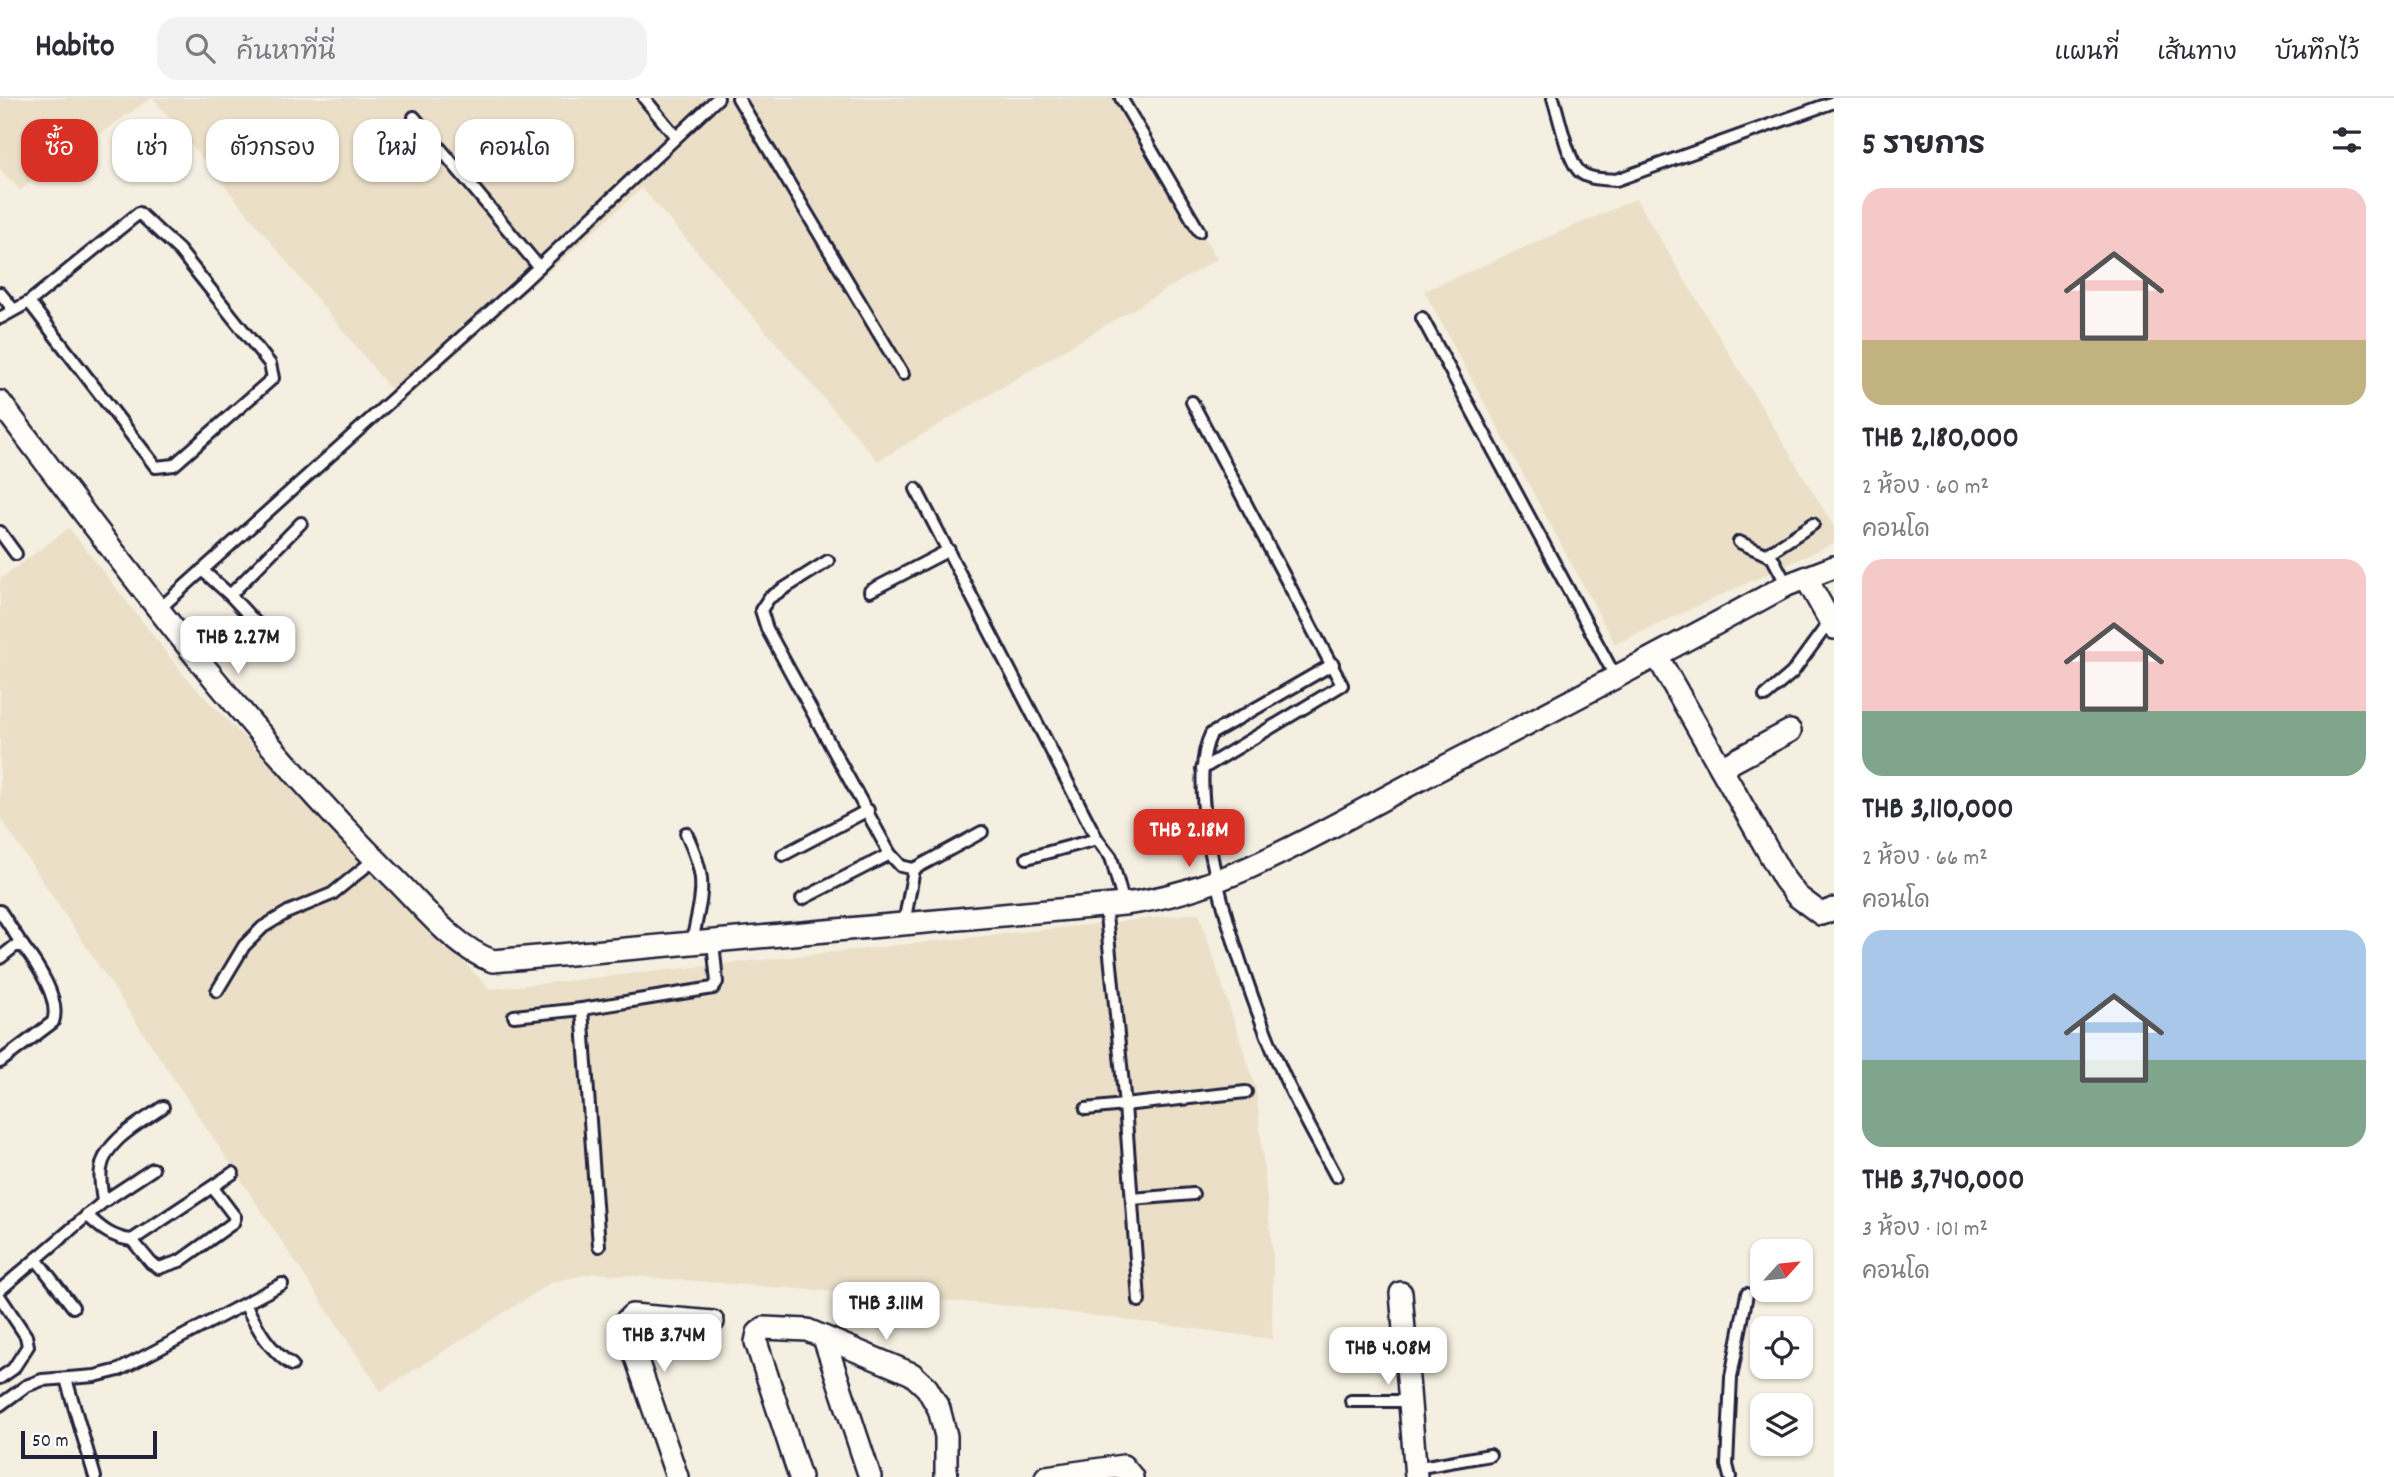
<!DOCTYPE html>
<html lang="th">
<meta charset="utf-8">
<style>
body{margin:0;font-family:Dekko,"Playpen Sans Thai",sans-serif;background:#f2f2f3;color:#2b2b33;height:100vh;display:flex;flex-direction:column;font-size:26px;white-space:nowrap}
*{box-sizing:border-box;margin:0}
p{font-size:23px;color:#7c7c81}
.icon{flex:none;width:38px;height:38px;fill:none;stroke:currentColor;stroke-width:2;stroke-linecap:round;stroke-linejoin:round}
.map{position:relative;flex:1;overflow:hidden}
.details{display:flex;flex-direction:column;background:#fff;width:560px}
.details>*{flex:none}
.hud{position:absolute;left:21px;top:21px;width:665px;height:63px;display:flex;gap:14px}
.needle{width:46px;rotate:63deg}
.buttons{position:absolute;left:1750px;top:1141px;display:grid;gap:14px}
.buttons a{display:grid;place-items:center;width:63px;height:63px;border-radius:14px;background:#fff;box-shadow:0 2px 5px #0004;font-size:35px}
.scale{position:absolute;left:21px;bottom:18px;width:136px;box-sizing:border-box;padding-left:7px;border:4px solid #22223b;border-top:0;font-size:19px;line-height:24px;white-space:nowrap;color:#22223b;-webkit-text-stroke:5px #fdfcf7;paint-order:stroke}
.price{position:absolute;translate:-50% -60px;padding:0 16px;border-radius:14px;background:#fff;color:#222;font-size:23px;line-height:46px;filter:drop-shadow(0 2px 4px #0008)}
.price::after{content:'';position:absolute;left:50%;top:42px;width:21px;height:16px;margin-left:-10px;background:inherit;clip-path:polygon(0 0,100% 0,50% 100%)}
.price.active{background:#d93025;color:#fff}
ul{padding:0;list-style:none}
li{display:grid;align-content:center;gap:14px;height:371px;padding:0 28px}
li span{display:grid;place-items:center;height:217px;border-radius:21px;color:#555}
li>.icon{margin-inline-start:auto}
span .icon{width:126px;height:126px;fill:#fffc;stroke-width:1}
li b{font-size:30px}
h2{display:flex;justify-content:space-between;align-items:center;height:84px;padding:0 28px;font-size:30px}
.chip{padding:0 24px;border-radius:21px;background:#fff;box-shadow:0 2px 5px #0004;font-size:24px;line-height:63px}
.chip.active{background:#d93025;color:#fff}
header{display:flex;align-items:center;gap:42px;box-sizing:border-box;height:98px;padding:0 35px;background:#fff;border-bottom:2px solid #e1e1e2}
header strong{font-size:33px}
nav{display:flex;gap:38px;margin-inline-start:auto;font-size:24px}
.search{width:490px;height:63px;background:#f2f2f3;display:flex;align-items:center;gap:18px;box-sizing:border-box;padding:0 24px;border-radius:21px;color:#7c7c81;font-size:26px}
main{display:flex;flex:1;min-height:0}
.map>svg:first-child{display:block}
.built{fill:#ebdfc7}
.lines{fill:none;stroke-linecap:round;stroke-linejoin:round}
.service-casing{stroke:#22223b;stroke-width:16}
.minor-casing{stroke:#22223b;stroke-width:26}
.service{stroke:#fdfcf7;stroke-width:10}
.minor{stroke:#fdfcf7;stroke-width:21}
</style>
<header>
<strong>Habito</strong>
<div class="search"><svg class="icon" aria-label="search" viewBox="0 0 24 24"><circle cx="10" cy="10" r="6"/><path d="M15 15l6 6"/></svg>ค้นหาที่นี่</div>
<nav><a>แผนที่</a><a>เส้นทาง</a><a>บันทึกไว้</a></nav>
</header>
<main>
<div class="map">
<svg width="1834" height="1379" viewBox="0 0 1834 1379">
<rect width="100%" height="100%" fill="#f5efe1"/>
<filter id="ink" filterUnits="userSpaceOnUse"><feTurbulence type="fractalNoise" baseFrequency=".0143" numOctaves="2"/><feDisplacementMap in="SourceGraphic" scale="14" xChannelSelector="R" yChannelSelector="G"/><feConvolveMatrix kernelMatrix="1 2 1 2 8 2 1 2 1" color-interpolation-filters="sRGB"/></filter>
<g filter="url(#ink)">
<!-- built -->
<g class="built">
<polygon points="0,0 151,0 20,92 0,71"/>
<polygon points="153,0 1125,0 1217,161 878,363 642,90 402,305"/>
<polygon points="1636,101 1834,429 1834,445 1615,546 1424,193"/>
<polygon points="69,430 188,582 490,891 1199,815 1256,991 1273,1160 1272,1241 1027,1209 594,1175 552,1184 381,1293 0,719 0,481"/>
</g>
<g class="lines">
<defs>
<g id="service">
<polyline points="644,0 676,39"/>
<polyline points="738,0 903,276"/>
<polyline points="1121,0 1199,133"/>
<path d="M1553 0C1559 18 1567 60 1579 73 1588 82 1605 81 1616 82L1834 4"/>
<polyline points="414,19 539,169"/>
<polyline points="0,195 13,211"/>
<polyline points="0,220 29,204 139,115 179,152 270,266 273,280 174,367 156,369 29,204"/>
<polyline points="1422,220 1616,580"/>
<polyline points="1192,304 1342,587 1202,671"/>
<polyline points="916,391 1097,741"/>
<polyline points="0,434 16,456"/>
<polyline points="1739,444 1772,459 1787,487"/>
<polyline points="1767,456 1813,426"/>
<polyline points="828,463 769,500 761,512 767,531 890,756"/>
<polyline points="202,472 230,497"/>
<polyline points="870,493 949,452"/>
<polyline points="157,513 522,185 718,0"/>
<polyline points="272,542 230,497 301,425"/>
<path d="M1333 566 1211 636C1178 702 1250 901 1280 969 1296 1006 1317 1042 1336 1078"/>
<polyline points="1765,598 1792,575 1830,523"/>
<path d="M686 735C709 785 702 792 692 845"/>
<polyline points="783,757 868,712"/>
<polyline points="1027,760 1097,741 1111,759 1124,806"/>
<polyline points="802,801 890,756 901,768 914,771 982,734"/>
<polyline points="1105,807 1125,1007 1139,1203"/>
<polyline points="0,813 23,848"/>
<polyline points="904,826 914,771"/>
<path d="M0 860 15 848H23C37 866 61 902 53 924L0 964"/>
<polyline points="217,893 244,848 263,829 288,814 332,796 375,761"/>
<polyline points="582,911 599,1148"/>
<polyline points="514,918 582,911 713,890 717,884 713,844"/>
<polyline points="1086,1011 1246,994"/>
<polyline points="1132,1101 1193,1096"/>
<polyline points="103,1104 153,1071"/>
<path d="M87 1117C101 1131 113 1140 132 1142L233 1075"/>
<polyline points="132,1142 151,1165 159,1170 180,1163 233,1125 235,1119 213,1090"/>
<polyline points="36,1161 73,1209"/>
<path d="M0 1192 103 1104C102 1094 99 1081 101 1071 105 1042 142 1024 163 1009"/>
<polyline points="0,1199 26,1238 28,1248 13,1271 0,1280"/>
<path d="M245 1206C258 1231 268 1251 292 1267"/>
<polyline points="66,1281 95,1379"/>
<polyline points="1351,1303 1410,1303"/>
<polyline points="0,1307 26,1288 42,1282 95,1278 119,1272 282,1186"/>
<polyline points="1415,1370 1490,1357"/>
<polyline points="1730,1379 1727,1367 1731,1279 1747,1196"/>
</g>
<g id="minor">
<path d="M0 304C124 468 246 633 392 778 423 808 453 849 493 863L1124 806C1225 794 1322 733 1411 686 1537 621 1663 555 1787 487L1834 469"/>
<polyline points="1806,480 1834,530"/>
<polyline points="1657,558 1784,781 1797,798 1821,816 1834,811"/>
<polyline points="1721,670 1790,633"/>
<polyline points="1401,1195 1416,1379"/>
<polyline points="824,1240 870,1379"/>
<polyline points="677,1379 628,1236 626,1223 632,1217 713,1224"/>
<polyline points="800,1379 756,1244 758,1235 764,1230 807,1232 912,1276 927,1290 939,1311 946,1338 946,1379"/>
<polyline points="1046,1379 1123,1368 1132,1379"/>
</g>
</defs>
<!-- service casing -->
<use href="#service" class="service-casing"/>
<!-- minor casing -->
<use href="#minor" class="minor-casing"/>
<!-- service -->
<use href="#service" class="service"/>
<!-- minor -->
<use href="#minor" class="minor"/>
</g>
</g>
</svg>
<div class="buttons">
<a><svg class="needle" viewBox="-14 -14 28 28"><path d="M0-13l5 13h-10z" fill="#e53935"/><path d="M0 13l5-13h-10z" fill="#7c7c81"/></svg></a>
<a><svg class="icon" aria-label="locate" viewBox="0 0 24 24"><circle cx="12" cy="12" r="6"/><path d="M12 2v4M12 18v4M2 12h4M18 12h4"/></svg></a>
<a><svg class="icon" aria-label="layers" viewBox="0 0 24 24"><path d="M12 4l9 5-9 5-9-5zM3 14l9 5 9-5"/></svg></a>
</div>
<div class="scale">50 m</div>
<b class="price" style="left:238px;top:578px">THB 2.27M</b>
<b class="price active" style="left:1189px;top:771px">THB 2.18M</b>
<b class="price" style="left:886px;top:1244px">THB 3.11M</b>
<b class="price" style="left:664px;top:1276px">THB 3.74M</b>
<b class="price" style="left:1388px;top:1289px">THB 4.08M</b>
<div class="hud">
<a class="chip active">ซื้อ</a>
<a class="chip">เช่า</a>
<a class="chip">ตัวกรอง</a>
<a class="chip">ใหม่</a>
<a class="chip">คอนโด</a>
</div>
</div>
<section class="details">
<h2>5 รายการ<svg class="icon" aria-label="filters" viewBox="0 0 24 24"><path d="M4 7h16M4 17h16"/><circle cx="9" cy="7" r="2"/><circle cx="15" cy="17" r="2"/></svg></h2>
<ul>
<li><span style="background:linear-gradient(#f6c9c9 70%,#c2b280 0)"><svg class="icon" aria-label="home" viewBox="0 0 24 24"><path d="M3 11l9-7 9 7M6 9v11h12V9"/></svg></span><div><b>THB 2,180,000</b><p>2 ห้อง · 60 m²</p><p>คอนโด</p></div></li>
<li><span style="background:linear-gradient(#f6c9c9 70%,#7fa58c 0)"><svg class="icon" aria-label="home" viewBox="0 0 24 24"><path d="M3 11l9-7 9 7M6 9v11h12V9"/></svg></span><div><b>THB 3,110,000</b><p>2 ห้อง · 66 m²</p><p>คอนโด</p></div></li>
<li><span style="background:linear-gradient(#a9c7e8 60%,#7fa58c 0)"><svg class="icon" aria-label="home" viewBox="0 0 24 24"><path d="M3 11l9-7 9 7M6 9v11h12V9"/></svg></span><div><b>THB 3,740,000</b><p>3 ห้อง · 101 m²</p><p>คอนโด</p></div></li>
</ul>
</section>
</main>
